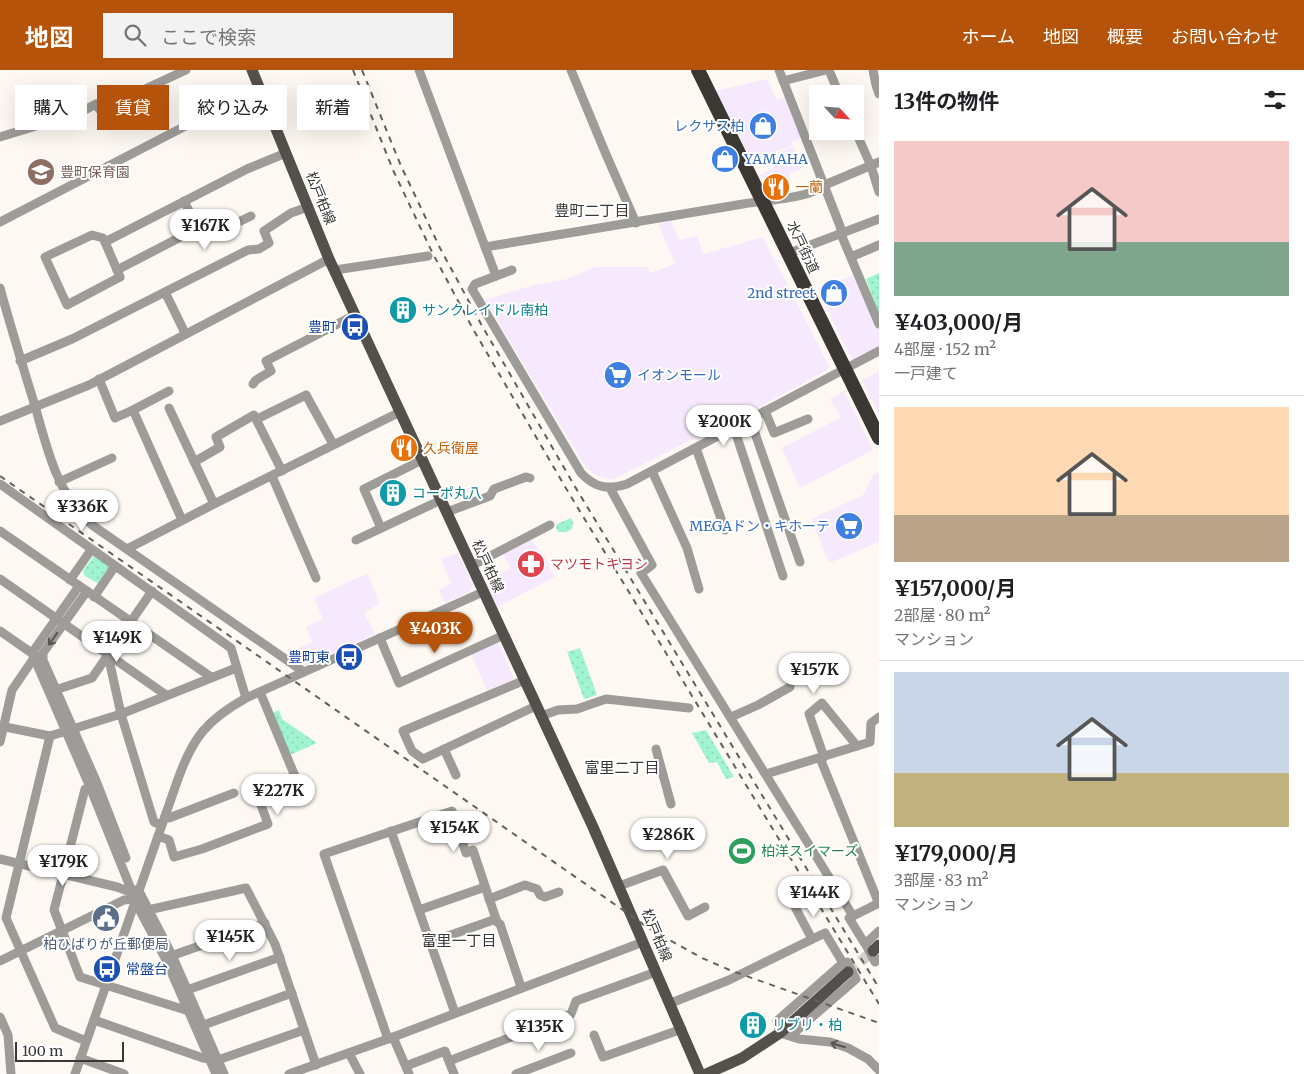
<!DOCTYPE html>
<html lang="ja">
<meta charset="utf-8">
<style>
body{margin:0;font-family:Merriweather,"Noto Sans JP",serif;background:#f2f2f2;color:#202124;height:100vh;display:flex;flex-direction:column;font-size:19px;white-space:nowrap}
*{box-sizing:border-box;margin:0}
p{font-size:16px;color:#757577}
.icon{flex:none;width:28px;height:28px;fill:none;stroke:currentColor;stroke-width:2;stroke-linecap:round;stroke-linejoin:round}
.map{position:relative;flex:1;overflow:hidden}
.details{display:flex;flex-direction:column;background:#fff;width:425px}
.details>*{flex:none}
.guide{position:absolute;left:15px;top:15px;width:475px;height:45px;display:flex;gap:10px}
.needle{width:32px;rotate:116deg}
.buttons{position:absolute;left:809px;top:15px;display:grid;gap:10px}
.buttons a{display:grid;place-items:center;width:55px;height:55px;border-radius:0px;background:#fff;box-shadow:0 5px 20px #0002;font-size:25px}
.scale{position:absolute;left:15px;bottom:12px;width:109px;box-sizing:border-box;padding-left:5px;border:2px solid #393835;border-top:0;font-size:14px;line-height:18px;white-space:nowrap;color:#393835;-webkit-text-stroke:4px #fff;paint-order:stroke}
.price{position:absolute;translate:-50% -42px;padding:0 11px;border-radius:18px;background:#fff;color:#222;font-size:16px;line-height:32px;filter:drop-shadow(0 1px 2px #0008)}
.price::after{content:'';position:absolute;left:50%;top:30px;width:15px;height:11px;margin-left:-8px;background:inherit;clip-path:polygon(0 0,100% 0,50% 100%)}
.price.on{background:#b45309;color:#fff}
ul{padding:0;list-style:none}
li{display:grid;align-content:center;gap:10px;height:265px;padding:0 15px}
li+li{border-top:1px solid #e0e0e0}
li span{display:grid;place-items:center;height:155px;border-radius:0px;color:#555}
li>.icon{margin-inline-start:auto}
span .icon{width:90px;height:90px;fill:#fffc;stroke-width:1}
li b{font-size:21px}
h2{display:flex;justify-content:space-between;align-items:center;height:60px;padding:0 15px;font-size:21px}
.chip{padding:0 18px;border-radius:0px;background:#fff;box-shadow:0 5px 20px #0002;font-size:18px;line-height:45px}
.chip.on{background:#b45309;color:#fff}
header{display:flex;align-items:center;gap:30px;box-sizing:border-box;height:70px;padding:0 25px;background:#b45309;color:#fff}
header strong{font-size:24px}
nav{display:flex;gap:28px;margin-inline-start:auto;font-size:18px}
.search{width:350px;height:45px;background:#f2f2f2;display:flex;align-items:center;gap:12px;box-sizing:border-box;padding:0 18px;border-radius:0px;color:#757577;font-size:19px}
main{display:flex;flex:1;min-height:0}
.map>svg:first-child{display:block}
.commercial{fill:#f7e9fd}
.park{fill:url(#park-dots)}
.lines{fill:none;stroke-linecap:round;stroke-linejoin:round}
.major-tunnel{stroke:#d6d2cb;stroke-width:11;stroke-dasharray:11 5.5;stroke-linecap:butt}
.minor{stroke:#9e9c99;stroke-width:9}
.major{stroke:#54514c;stroke-width:11}
.highway{stroke:#3b3732;stroke-width:14}
.rail{stroke:#62615d;stroke-width:2;stroke-dasharray:6 6;stroke-linecap:butt}
.oneway{stroke:#575653}
.labels{text-anchor:middle;dominant-baseline:central;stroke-width:4;stroke-linejoin:round;paint-order:stroke}
.shop-label{font-size:14px;fill:#366cbe;stroke:#fff;text-anchor:end}
.education-label{font-size:14px;fill:#785e54;stroke:#fff;text-anchor:start}
.food-label{font-size:14px;fill:#c56008;stroke:#fff;text-anchor:start}
.street-label{font-size:14px;fill:#393835;stroke:#fff}
.culture-label{font-size:14px;fill:#0d838f;stroke:#fff;text-anchor:start}
.transit-label{font-size:14px;fill:#164399;stroke:#fff;text-anchor:end}
.health-label{font-size:14px;fill:#be3a42;stroke:#fff;text-anchor:start}
.leisure-label{font-size:14px;fill:#27864d;stroke:#fff;text-anchor:start}
.service-label{font-size:14px;fill:#4e5e75;stroke:#fff}
.neighbourhood-label{font-size:15px;fill:#393835;stroke:#fff}
</style>
<header>
<strong>地図</strong>
<div class="search"><svg class="icon" aria-label="search" viewBox="0 0 24 24"><circle cx="10" cy="10" r="6"/><path d="M15 15l6 6"/></svg>ここで検索</div>
<nav><a>ホーム</a><a>地図</a><a>概要</a><a>お問い合わせ</a></nav>
</header>
<main>
<div class="map">
<svg width="879" height="1004" viewBox="0 0 879 1004">
<defs>
<pattern id="park-dots" width="8" height="8" patternUnits="userSpaceOnUse" patternTransform="scale(1.25)"><rect width="8" height="8" fill="#a0f5d0"/><path d="M2 2h.1M6 6h.1" fill="none" stroke="#8bd3b3" stroke-width="1.8" stroke-linecap="round"/></pattern>
</defs>
<rect width="100%" height="100%" fill="#fdf8f1"/>
<!-- commercial -->
<g class="commercial">
<polygon points="767,9 777,30 787,26 803,67 792,72 793,75 752,90 715,21"/>
<polygon points="794,76 802,99 790,103 788,121 773,129 760,105 774,98 772,85"/>
<polygon points="671,151 679,170 698,166 703,184 763,167 829,296 827,300 703,368 693,369 612,410 600,407 593,403 585,396 485,230 534,215 567,209 595,197 647,197 650,203 675,194 658,154"/>
<polygon points="858,204 879,257 879,280 853,293 817,218"/>
<polygon points="879,301 879,345 862,310"/>
<polygon points="844,321 873,380 800,418 782,378 841,347 830,329"/>
<polygon points="879,402 879,472 829,493 811,449 863,425 873,405"/>
<polygon points="531,469 546,489 555,507 495,538 483,513 511,498 503,484"/>
<polygon points="458,483 473,515 469,522 445,533 439,520 451,513 441,489"/>
<polygon points="368,503 379,534 364,543 375,564 303,597 297,579 312,572 306,557 323,549 314,528"/>
<polygon points="498,572 514,609 487,621 471,584"/>
</g>
<!-- park -->
<g class="park">
<polygon points="879,203 879,244 866,209"/>
<polygon points="571,448 573,452 572,459 566,462 558,462 556,457 557,454"/>
<polygon points="95,484 110,495 99,512 97,513 84,505 83,501"/>
<polygon points="580,578 597,625 584,629 567,582"/>
<polygon points="279,640 282,649 317,673 290,685 273,645 274,642"/>
<polygon points="706,660 734,707 726,709 717,692 709,693 692,663"/>
</g>
<g class="lines">
<!-- major-tunnel -->
<polyline class="major-tunnel" points="848,902 873,881"/>
<!-- minor -->
<g class="minor">
<path d="M419 0 496 206 475 214 472 219 581 403C595 418 608 420 627 414L879 281"/>
<polyline points="571,0 605,82 636,153"/>
<polyline points="779,0 840,156 843,169 879,254"/>
<polyline points="829,0 839,24"/>
<polyline points="873,0 876,15 879,24"/>
<polyline points="783,11 826,0"/>
<polyline points="855,60 871,96 879,122"/>
<polyline points="0,67 79,43 96,34 99,39 143,20 186,0"/>
<polyline points="184,131 203,169 251,146"/>
<polyline points="0,152 259,18"/>
<polyline points="198,158 117,200 120,207 67,235 45,187 92,165 103,168 105,172 247,99 286,83"/>
<polyline points="105,172 117,200"/>
<path d="M485 177C571 163 657 149 743 134 766 130 810 129 827 114L879 92"/>
<polyline points="787,184 879,149"/>
<polyline points="851,187 879,175"/>
<polyline points="335,200 428,186"/>
<polyline points="496,206 512,200"/>
<path d="M0 218C11 258 23 297 35 336 48 381 56 422 92 455L304 602"/>
<polyline points="165,222 185,263"/>
<polyline points="20,291 72,269 248,180 259,179 269,173 264,161 291,143 308,137"/>
<polyline points="99,309 115,348 133,340"/>
<polyline points="253,314 256,310 271,301 266,291 355,245"/>
<polyline points="169,321 133,340 182,450"/>
<polyline points="169,338 214,434"/>
<polyline points="765,341 774,363 808,349"/>
<polyline points="257,349 306,325 333,374"/>
<polyline points="750,349 800,492"/>
<polyline points="0,351 89,315 329,189"/>
<polyline points="734,358 783,506"/>
<polyline points="696,378 725,460"/>
<polyline points="194,392 220,377 216,367 254,345 282,401"/>
<polyline points="652,401 687,478 699,519"/>
<polyline points="272,406 316,508"/>
<polyline points="59,412 112,388"/>
<polyline points="0,414 231,578 246,628"/>
<polyline points="610,418 652,495 641,503 853,846"/>
<polyline points="447,442 490,426 494,419 526,407 530,408"/>
<polyline points="381,458 364,419 422,390"/>
<polyline points="0,461 211,607"/>
<polyline points="356,470 441,430"/>
<polyline points="127,479 214,434 400,342"/>
<polyline points="471,496 550,455"/>
<polyline points="0,509 166,625"/>
<polyline points="70,510 91,480"/>
<polyline points="79,516 32,583 90,717 139,839 165,888 216,1004"/>
<polyline points="87,521 43,583 43,590 97,713 126,788"/>
<polyline points="94,527 115,496"/>
<polyline points="0,561 36,586"/>
<polyline points="380,568 399,613 504,565"/>
<polyline points="108,585 121,644 154,752 161,755"/>
<polyline points="525,610 403,661 412,681 423,689 536,636"/>
<polyline points="52,621 92,608 152,521"/>
<polyline points="541,646 558,640 577,639 606,629 689,638"/>
<polyline points="731,647 758,635 790,617"/>
<polyline points="0,656 50,666 121,644 236,598"/>
<polyline points="50,666 6,848 55,958 86,971"/>
<polyline points="0,672 12,620 34,588"/>
<polyline points="444,679 456,705"/>
<polyline points="656,679 671,734"/>
<polyline points="824,687 809,644 822,633 857,676"/>
<polyline points="820,688 879,834"/>
<polyline points="766,704 870,672 871,653 879,647"/>
<polyline points="94,715 85,719 54,840 80,907 192,942"/>
<polyline points="165,746 169,748 234,723"/>
<polyline points="391,761 455,943"/>
<polyline points="158,766 169,770 174,787 202,779 268,754 257,724 297,711 260,622"/>
<polyline points="0,789 117,817 133,823"/>
<polyline points="619,816 663,800 688,846 705,837"/>
<polyline points="138,819 172,885 224,1004"/>
<polyline points="489,829 525,815 537,819 540,825 545,827 559,822"/>
<polyline points="879,833 849,848 865,874 879,861"/>
<polyline points="795,837 812,869"/>
<polyline points="148,840 246,818 275,874 316,995"/>
<polyline points="419,840 485,817"/>
<polyline points="431,872 496,849"/>
<polyline points="867,877 875,892 879,889"/>
<polyline points="168,887 265,853"/>
<polyline points="0,891 124,830 136,829"/>
<polyline points="187,920 280,887"/>
<polyline points="671,933 729,910 825,863 843,893"/>
<polyline points="0,947 8,965 11,1004"/>
<polyline points="94,950 203,988 218,990 304,960"/>
<polyline points="198,957 292,923"/>
<polyline points="594,965 603,987 682,959"/>
<polyline points="393,967 409,1004"/>
<polyline points="793,967 795,962 856,909 847,892 843,893 777,951 780,963 799,969 830,972 848,978 868,989 879,1000"/>
<polyline points="388,969 324,784 452,741 466,783 473,780 497,852 500,854 521,917"/>
<polyline points="349,983 360,1004"/>
<polyline points="80,988 124,1004"/>
<polyline points="449,991 571,944 576,931 656,902"/>
<polyline points="406,996 445,981 454,1004"/>
<path d="M75 1004 178 709C193 667 207 650 246 628L483 522"/>
<polyline points="289,1004 388,969 643,872"/>
<polyline points="516,1004 571,983"/>
</g>
<!-- major -->
<g class="major">
<polyline points="252,0 329,189 593,757 700,1004"/>
<polyline points="873,881 879,875"/>
<polyline points="706,1004 742,988 780,963 848,902"/>
</g>
<!-- highway -->
<polyline class="highway" points="698,0 879,368"/>
<!-- rail -->
<g class="rail">
<polyline points="353,0 393,100 432,182 473,259 567,420 879,934"/>
<polyline points="362,0 401,96 440,178 481,254 574,415 879,918"/>
<polyline points="0,406 653,861 702,888 732,901 879,953"/>
</g>
</g>
<!-- one-way arrows -->
<defs><path id="oneway-shaft" d="M-6 0H5M1.5-3L5.5 0L1.5 3" fill="none" stroke-width="1.6" stroke-linecap="round" stroke-linejoin="round" transform="scale(1.25)"/></defs>
<g class="oneway">
<use href="#oneway-shaft" transform="translate(53 569) rotate(125)"/>
<use href="#oneway-shaft" transform="translate(838 975) rotate(-163)"/>
</g>
<!-- icons -->
<defs>
<symbol id="shop-disc" viewBox="-11 -11 22 22"><circle r="9.5" fill="#3f7fe0" stroke="#fff"/><path d="M-5-2.5h2.3a2.7 3.5 0 0 1 5.4 0H5L5.5 6h-11ZM-1.5-2.5h3a1.5 2.3 0 0 0-3 0Z" fill="#fff"/></symbol>
<symbol id="school-disc" viewBox="-11 -11 22 22"><circle r="9.5" fill="#8d6e63" stroke="#fff"/><path d="M0-5L7-2L0 1L-7-2ZM-4 1L0 2.5L4 1V4Q0 6-4 4Z" fill="#fff"/></symbol>
<symbol id="restaurant-disc" viewBox="-11 -11 22 22"><circle r="9.5" fill="#e8710a" stroke="#fff"/><path d="M-5-6h1v4h1v-4h1v4h1v-4h1v5L-1.5 .5V6h-2V.5L-5-1ZM5-6V6H3V1.5H1.5Q1.5-4 5-6Z" fill="#fff"/></symbol>
<symbol id="building-disc" viewBox="-11 -11 22 22"><circle r="9.5" fill="#0f9aa8" stroke="#fff"/><path d="M-4-6H4V6H1V3H-1V6H-4ZM-2.5-4.3h1.7v1.8h-1.7ZM.8-4.3h1.7v1.8H.8ZM-2.5-1h1.7V.8h-1.7ZM.8-1h1.7V.8H.8Z" fill="#fff"/></symbol>
<symbol id="bus-disc" viewBox="-11 -11 22 22"><circle r="9.5" fill="#1a4fb4" stroke="#fff"/><path d="M-5-6H5V4H4V6H2V4H-2V6H-4V4H-5ZM-3.5-4V0h7V-4ZM-3.5 1.2v1.5H-2V1.2ZM2 1.2v1.5H3.5V1.2Z" fill="#fff"/></symbol>
<symbol id="supermarket-disc" viewBox="-11 -11 22 22"><circle r="9.5" fill="#3f7fe0" stroke="#fff"/><path d="M-6-5.5h2.5l.6 2H6L4.5 2H-2.5L-4.4-4H-6ZM-1.5 3.2a1.3 1.3 0 1 0 .1 0ZM3 3.2a1.3 1.3 0 1 0 .1 0Z" fill="#fff"/></symbol>
<symbol id="pharmacy-disc" viewBox="-11 -11 22 22"><circle r="9.5" fill="#e0444e" stroke="#fff"/><path d="M-2-6h4v4h4v4h-4v4h-4v-4h-4v-4h4Z" fill="#fff"/></symbol>
<symbol id="stadium-disc" viewBox="-11 -11 22 22"><circle r="9.5" fill="#2e9e5b" stroke="#fff"/><path d="M0-5a6.5 5 0 1 0 0 10a6.5 5 0 1 0 0-10ZM-3.5-1.8h7v3.6h-7Z" fill="#fff"/></symbol>
<symbol id="civic-disc" viewBox="-11 -11 22 22"><circle r="9.5" fill="#5c6f8a" stroke="#fff"/><path d="M-.6-6.5H3V-4.5H.6V-3L4-1V1h2V6H-6V1h2V-1L-.6-3ZM-1.2 2.5V6h2.4V2.5Z" fill="#fff"/></symbol>
</defs>
<g fill-rule="evenodd">
<use href="#shop-disc" x="747" y="40" width="32" height="32"/>
<use href="#shop-disc" x="709" y="73" width="32" height="32"/>
<use href="#school-disc" x="25" y="86" width="32" height="32"/>
<use href="#restaurant-disc" x="760" y="101" width="32" height="32"/>
<use href="#shop-disc" x="818" y="207" width="32" height="32"/>
<use href="#building-disc" x="387" y="224" width="32" height="32"/>
<use href="#bus-disc" x="339" y="241" width="32" height="32"/>
<use href="#supermarket-disc" x="602" y="289" width="32" height="32"/>
<use href="#restaurant-disc" x="388" y="362" width="32" height="32"/>
<use href="#building-disc" x="377" y="407" width="32" height="32"/>
<use href="#supermarket-disc" x="833" y="440" width="32" height="32"/>
<use href="#pharmacy-disc" x="515" y="478" width="32" height="32"/>
<use href="#bus-disc" x="333" y="571" width="32" height="32"/>
<use href="#stadium-disc" x="726" y="765" width="32" height="32"/>
<use href="#civic-disc" x="90" y="832" width="32" height="32"/>
<use href="#bus-disc" x="91" y="883" width="32" height="32"/>
<use href="#building-disc" x="737" y="939" width="32" height="32"/>
</g>
<g class="labels">
<!-- shop labels -->
<g class="shop-label">
<text x="744" y="56">レクサス柏</text>
<text x="744" y="89" text-anchor="start">YAMAHA</text>
<text x="815" y="223">2nd street</text>
<text x="637" y="305" text-anchor="start">イオンモール</text>
<text x="830" y="456">MEGAドン・キホーテ</text>
</g>
<!-- education labels -->
<g class="education-label">
<text x="60" y="102">豊町保育園</text>
</g>
<!-- food labels -->
<g class="food-label">
<text x="795" y="117">一蘭</text>
<text x="423" y="378">久兵衛屋</text>
</g>
<!-- street labels -->
<g class="street-label">
<text transform="translate(321 128) rotate(68)">松戸柏線</text>
<text transform="translate(803 177) rotate(65)">水戸街道</text>
<text transform="translate(488 496) rotate(65)">松戸柏線</text>
<text transform="translate(657 865) rotate(67)">松戸柏線</text>
</g>
<!-- culture labels -->
<g class="culture-label">
<text x="422" y="240">サンクレイドル南柏</text>
<text x="412" y="423">コーポ丸八</text>
<text x="772" y="955">リブリ・柏</text>
</g>
<!-- transit labels -->
<g class="transit-label">
<text x="336" y="257">豊町</text>
<text x="330" y="587">豊町東</text>
<text x="126" y="899" text-anchor="start">常盤台</text>
</g>
<!-- health labels -->
<g class="health-label">
<text x="550" y="494">マツモトキヨシ</text>
</g>
<!-- leisure labels -->
<g class="leisure-label">
<text x="761" y="781">柏洋スイマーズ</text>
</g>
<!-- service labels -->
<g class="service-label">
<text x="106" y="874">柏ひばりが丘郵便局</text>
</g>
<!-- neighbourhood labels -->
<g class="neighbourhood-label">
<text x="592" y="140">豊町二丁目</text>
<text x="622" y="697">富里二丁目</text>
<text x="459" y="870">富里一丁目</text>
</g>
</g>
</svg>
<div class="buttons">
<a><svg class="needle" viewBox="-14 -14 28 28"><path d="M0-13l5 13h-10z" fill="#e53935"/><path d="M0 13l5-13h-10z" fill="#757577"/></svg></a>
</div>
<div class="scale">100 m</div>
<b class="price" style="left:205px;top:181px">¥167K</b>
<b class="price" style="left:724px;top:377px">¥200K</b>
<b class="price" style="left:82px;top:462px">¥336K</b>
<b class="price on" style="left:435px;top:584px">¥403K</b>
<b class="price" style="left:117px;top:593px">¥149K</b>
<b class="price" style="left:814px;top:625px">¥157K</b>
<b class="price" style="left:278px;top:746px">¥227K</b>
<b class="price" style="left:454px;top:783px">¥154K</b>
<b class="price" style="left:668px;top:790px">¥286K</b>
<b class="price" style="left:63px;top:817px">¥179K</b>
<b class="price" style="left:814px;top:848px">¥144K</b>
<b class="price" style="left:230px;top:892px">¥145K</b>
<b class="price" style="left:539px;top:982px">¥135K</b>
<div class="guide">
<a class="chip">購入</a>
<a class="chip on">賃貸</a>
<a class="chip">絞り込み</a>
<a class="chip">新着</a>
</div>
</div>
<section class="details">
<h2>13件の物件<svg class="icon" aria-label="filters" viewBox="0 0 24 24"><path d="M4 7h16M4 17h16"/><circle cx="9" cy="7" r="2"/><circle cx="15" cy="17" r="2"/></svg></h2>
<ul>
<li><span style="background:linear-gradient(#f6c9c9 65%,#7fa58c 0)"><svg class="icon" aria-label="home" viewBox="0 0 24 24"><path d="M3 11l9-7 9 7M6 9v11h12V9"/></svg></span><div><b>¥403,000/月</b><p>4部屋 · 152 m²</p><p>一戸建て</p></div></li>
<li><span style="background:linear-gradient(#ffd9b3 70%,#b9a48a 0)"><svg class="icon" aria-label="home" viewBox="0 0 24 24"><path d="M3 11l9-7 9 7M6 9v11h12V9"/></svg></span><div><b>¥157,000/月</b><p>2部屋 · 80 m²</p><p>マンション</p></div></li>
<li><span style="background:linear-gradient(#c9d6e8 65%,#c2b280 0)"><svg class="icon" aria-label="home" viewBox="0 0 24 24"><path d="M3 11l9-7 9 7M6 9v11h12V9"/></svg></span><div><b>¥179,000/月</b><p>3部屋 · 83 m²</p><p>マンション</p></div></li>
</ul>
</section>
</main>
